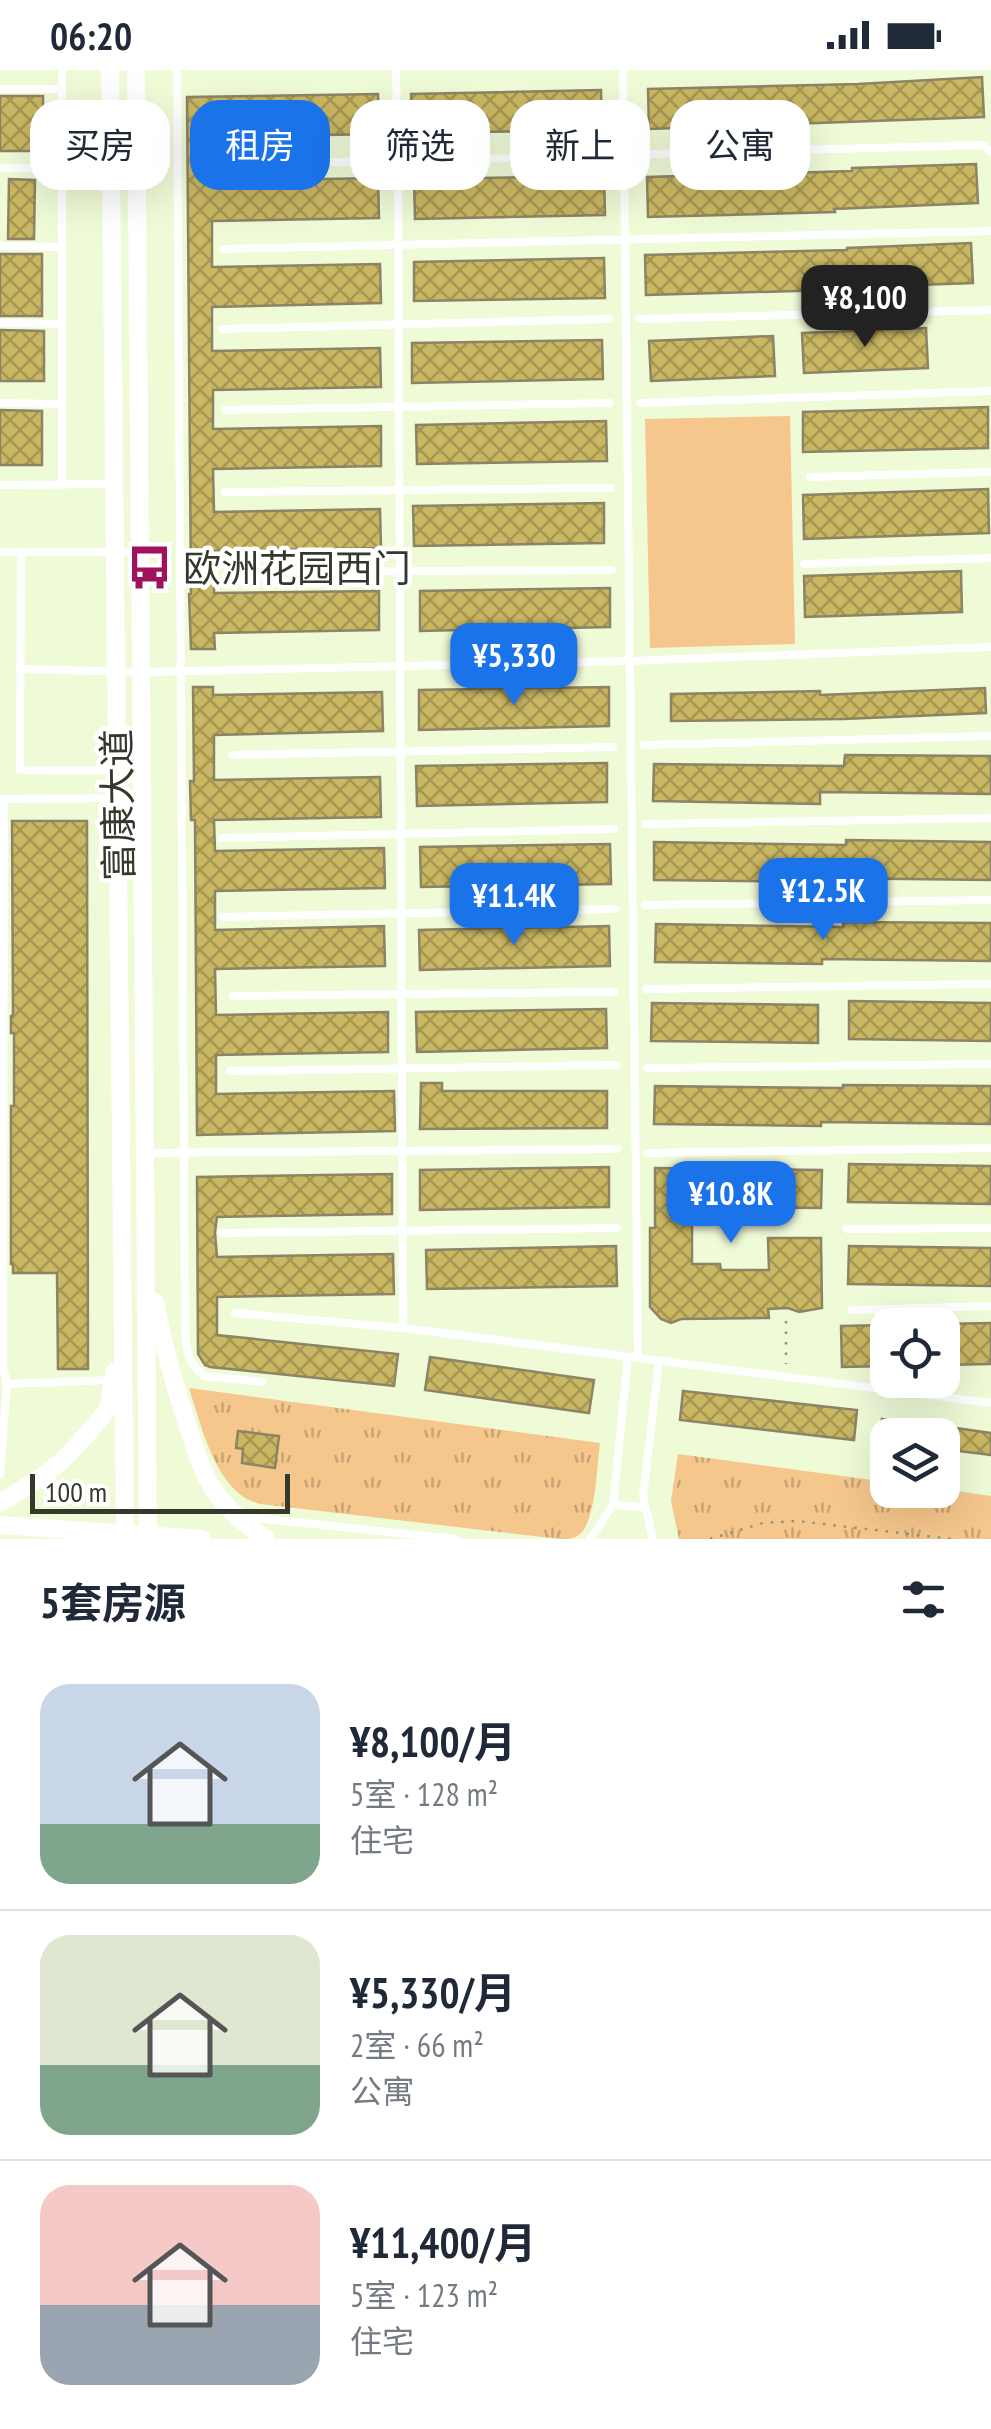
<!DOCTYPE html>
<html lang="zh">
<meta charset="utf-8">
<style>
body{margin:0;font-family:"PT Sans Narrow","Noto Sans SC",sans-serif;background:#f2f2f3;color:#1f2937;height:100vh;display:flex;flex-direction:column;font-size:38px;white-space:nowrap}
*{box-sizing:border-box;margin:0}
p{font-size:32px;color:#747a83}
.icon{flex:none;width:55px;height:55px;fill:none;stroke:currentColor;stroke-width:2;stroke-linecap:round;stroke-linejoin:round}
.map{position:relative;height:1469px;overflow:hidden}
.side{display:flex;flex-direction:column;background:#fff;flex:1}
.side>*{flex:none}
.guide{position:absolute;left:30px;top:30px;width:932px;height:90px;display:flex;gap:20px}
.fabs{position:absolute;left:870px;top:1238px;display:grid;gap:20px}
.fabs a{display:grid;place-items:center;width:90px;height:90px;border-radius:20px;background:#fff;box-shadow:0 10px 40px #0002;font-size:50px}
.scale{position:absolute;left:30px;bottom:25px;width:260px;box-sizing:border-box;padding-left:10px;border:5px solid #35392c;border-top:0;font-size:28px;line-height:35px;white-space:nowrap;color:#35392c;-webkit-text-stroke:8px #fff;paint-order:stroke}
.price{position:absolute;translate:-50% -85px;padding:0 22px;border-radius:20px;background:#1a73e8;color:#fff;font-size:32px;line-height:65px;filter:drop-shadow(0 2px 5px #0008)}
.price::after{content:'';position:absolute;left:50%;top:60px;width:30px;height:22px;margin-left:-15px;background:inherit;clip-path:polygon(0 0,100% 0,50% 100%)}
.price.on{background:#222;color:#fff}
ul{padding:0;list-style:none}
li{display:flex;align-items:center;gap:30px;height:250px;padding:0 40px}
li+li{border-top:2px solid #e0e1e3}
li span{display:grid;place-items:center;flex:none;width:280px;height:200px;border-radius:30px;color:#555}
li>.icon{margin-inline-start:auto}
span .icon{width:120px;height:120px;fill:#fffc;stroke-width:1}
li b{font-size:42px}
h2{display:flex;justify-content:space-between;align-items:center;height:120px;padding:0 40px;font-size:42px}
.pill{padding:0 35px;border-radius:30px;background:#fff;box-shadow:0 10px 40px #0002;font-size:35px;line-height:90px}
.pill.on{background:#1a73e8;color:#fff}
.status{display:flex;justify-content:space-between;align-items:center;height:70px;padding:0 50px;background:#fff;direction:ltr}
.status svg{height:28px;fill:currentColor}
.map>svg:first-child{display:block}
.grass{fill:url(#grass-tufts)}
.garden{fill:#f6c78c}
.building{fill:url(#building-cross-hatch);stroke:#8c8464;stroke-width:2.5}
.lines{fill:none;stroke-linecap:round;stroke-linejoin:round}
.path{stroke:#8c947c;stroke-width:2.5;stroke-dasharray:2.5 8;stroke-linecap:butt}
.service{stroke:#fff;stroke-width:8}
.tertiary{stroke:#fff;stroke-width:18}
.labels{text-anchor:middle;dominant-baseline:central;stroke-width:9;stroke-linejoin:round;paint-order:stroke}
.poi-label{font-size:38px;fill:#35392c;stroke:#fff;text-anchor:start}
.street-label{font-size:38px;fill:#35392c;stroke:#fff}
</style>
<div class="status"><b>06:20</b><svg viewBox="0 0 49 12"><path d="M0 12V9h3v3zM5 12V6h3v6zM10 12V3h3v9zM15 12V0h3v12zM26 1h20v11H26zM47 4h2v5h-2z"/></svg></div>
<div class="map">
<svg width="991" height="1469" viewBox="0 0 991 1469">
<defs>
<pattern id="grass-tufts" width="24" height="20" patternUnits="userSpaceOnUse" patternTransform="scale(2.5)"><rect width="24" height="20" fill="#f6c78c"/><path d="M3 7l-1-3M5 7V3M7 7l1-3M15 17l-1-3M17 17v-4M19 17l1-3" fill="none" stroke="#c8a373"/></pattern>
<pattern id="building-cross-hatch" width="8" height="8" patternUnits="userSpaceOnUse" patternTransform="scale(2.5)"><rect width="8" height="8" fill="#cab763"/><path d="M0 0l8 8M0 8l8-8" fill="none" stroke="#a59652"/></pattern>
</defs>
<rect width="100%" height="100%" fill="#effad7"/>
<!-- grass -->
<g class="grass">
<path d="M189 1318 600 1373C597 1396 596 1445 582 1462 576 1469 569 1469 560 1469L260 1434C255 1432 250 1431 245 1428 213 1408 200 1352 189 1318Z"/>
<polygon points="678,1384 887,1412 888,1420 943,1419 991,1426 991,1469 679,1469 671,1431"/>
</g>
<!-- garden -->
<polygon class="garden" points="790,346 795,574 650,578 645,349"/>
<!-- building -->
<g class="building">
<polygon points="982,7 984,47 649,59 648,19 858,14"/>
<polygon points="601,20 602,60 412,63 411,24"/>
<polygon points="378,24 379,64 211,67 211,111 378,108 379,148 212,151 212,197 380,194 381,233 212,237 212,281 380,278 381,317 213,320 213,359 381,356 381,396 213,399 214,442 380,439 381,478 214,481 214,523 379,521 379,560 214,563 215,579 191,579 189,524 191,524 187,27"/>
<rect x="0" y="26" width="43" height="55"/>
<polygon points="976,94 978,133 834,139 835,142 648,147 647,107 852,101 852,98"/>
<polygon points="604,106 605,145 415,149 414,109"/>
<polygon points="9,109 35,110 34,169 8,169"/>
<polygon points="971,173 973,213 832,218 832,220 646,225 645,185 847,180 847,178"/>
<rect x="0" y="184" width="42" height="62"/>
<polygon points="604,188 605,228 414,231 414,192"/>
<polygon points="926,258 928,298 804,303 802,263"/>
<polygon points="0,260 44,261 44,311 0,311"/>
<polygon points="773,266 775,306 651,311 649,271"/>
<polygon points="602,270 603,309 412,313 412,273"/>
<polygon points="988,337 988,378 803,382 803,342"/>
<polygon points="0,340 42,341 42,395 0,395"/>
<polygon points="606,351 607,391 417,394 416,355"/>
<polygon points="988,419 989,463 804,469 803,425"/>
<polygon points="604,433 604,473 414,476 413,436"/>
<polygon points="961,501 962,542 805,547 804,506"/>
<polygon points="610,518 610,557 420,561 420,521"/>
<polygon points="193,617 213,617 213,625 382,622 383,661 214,665 214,710 380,707 381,747 214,750 215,781 384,778 385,818 215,821 215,860 384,856 385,896 215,899 216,945 388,942 388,982 216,985 216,1024 394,1021 395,1061 197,1065 195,750 191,750 190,711 194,711"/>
<polygon points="609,617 609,656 419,660 419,620"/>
<polygon points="985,618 986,643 844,649 671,651 671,624 820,621 820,625"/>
<polygon points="845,685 991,686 991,724 820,722 820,734 653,731 654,694 844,696"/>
<polygon points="607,693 607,732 417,736 416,696"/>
<polygon points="12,751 87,751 88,1299 58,1299 57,1203 13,1203 13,1194 11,1194 11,1036 14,1036 14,963 11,963 11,946 13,946"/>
<polygon points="846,770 991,772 991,810 820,808 820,812 654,810 654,772 846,775"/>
<polygon points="610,774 611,814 421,817 420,777"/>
<polygon points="843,852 991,853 991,891 822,889 822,894 655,892 656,854 843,857"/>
<polygon points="609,856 610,896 420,900 419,860"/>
<polygon points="849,931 991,933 991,971 849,969"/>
<polygon points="652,933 818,935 818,973 651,971"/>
<polygon points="606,939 607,978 417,982 416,942"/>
<polygon points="421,1013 442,1013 442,1021 607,1021 607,1058 420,1059"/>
<polygon points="843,1015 991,1016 991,1054 821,1052 821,1056 654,1054 655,1016 843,1018"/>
<polygon points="849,1094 991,1096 991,1134 848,1132"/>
<polygon points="609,1097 609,1137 420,1140 420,1100"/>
<polygon points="655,1098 822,1100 821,1138 692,1137 692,1194 720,1194 721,1200 769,1200 768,1168 821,1168 822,1238 799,1242 788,1238 768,1239 769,1248 681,1249 671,1253 661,1249 650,1237 650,1158 655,1158"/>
<polygon points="392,1104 392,1144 217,1147 215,1162 217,1187 393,1184 394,1224 217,1227 217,1265 398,1284 394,1316 210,1297 205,1295 198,1284 197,1107"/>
<polygon points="616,1176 617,1216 427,1219 426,1180"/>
<polygon points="849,1176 991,1178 991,1216 848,1214"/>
<polygon points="991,1253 991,1294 942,1295 942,1254"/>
<polygon points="888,1255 888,1296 842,1297 841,1256"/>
<polygon points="430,1287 594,1310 589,1343 425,1320"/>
<polygon points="683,1321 857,1340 854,1370 680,1350"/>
<polygon points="882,1349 940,1356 939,1365 880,1365"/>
<polygon points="942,1356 991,1363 991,1385 942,1379"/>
<polygon points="238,1361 279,1366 275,1398 242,1393 243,1379 236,1378"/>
</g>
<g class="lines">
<!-- path -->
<g class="path">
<polyline points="786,1251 786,1294"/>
<polyline points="710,1469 763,1453 797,1451 952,1469"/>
</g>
<!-- service -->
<g class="service">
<polyline points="62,0 62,415"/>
<path d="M177 0 185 1259C186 1277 188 1295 204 1306L262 1312"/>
<polyline points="623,0 638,1288"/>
<polyline points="0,19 62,19"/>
<polyline points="991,82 983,75 398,91 403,1258 991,1333"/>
<polyline points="222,94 398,91 396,0"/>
<polyline points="0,98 62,99"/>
<polyline points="0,176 62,177"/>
<polyline points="224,179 991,161"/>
<polyline points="640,249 991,240"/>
<polyline points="0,253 62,254"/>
<polyline points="222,259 609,249"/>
<polyline points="0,333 62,334"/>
<polyline points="641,333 991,321"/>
<polyline points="225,340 610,333"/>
<polyline points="810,407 991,402"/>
<polyline points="0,415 114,414"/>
<polyline points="225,422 611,418"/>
<polyline points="0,482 140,482"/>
<polyline points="21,482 20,700 142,701"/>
<polyline points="804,494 991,488"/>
<polyline points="233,502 612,500"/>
<polyline points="20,599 141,602 630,591 991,577"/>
<polyline points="644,675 991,666"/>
<polyline points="232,685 613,677"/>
<polyline points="0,729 115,728"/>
<polyline points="645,754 991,748"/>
<polyline points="222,768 614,759"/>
<polyline points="645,835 991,830"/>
<polyline points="223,847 615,839"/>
<polyline points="646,919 991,914"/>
<polyline points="233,926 615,922"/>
<polyline points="647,998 991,994"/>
<polyline points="230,1001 616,995"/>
<polyline points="146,1083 617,1079"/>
<polyline points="648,1083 991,1078"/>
<polyline points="847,1159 991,1158"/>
<polyline points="222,1163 617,1158"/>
<polyline points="852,1240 991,1236"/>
<polyline points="235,1243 403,1258"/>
<polyline points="0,1297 3,1297 4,729"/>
<polyline points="3,1297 7,1314 110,1310"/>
<polyline points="0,1404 7,1314"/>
<polyline points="613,1435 644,1437"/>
<polyline points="242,1442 255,1448 456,1469"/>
<polyline points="590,1469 613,1435 628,1287"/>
<polyline points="653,1469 643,1426 659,1291"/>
</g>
<!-- tertiary -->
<g class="tertiary">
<polyline points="110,0 125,1469"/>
<polyline points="136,0 148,1469"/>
<path d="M155 1232C163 1274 174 1314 187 1354 195 1377 201 1401 214 1420 227 1440 247 1456 266 1469"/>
<polyline points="0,1433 43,1406 63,1390 88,1363 108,1339 115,1301"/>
<polyline points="0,1455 202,1469"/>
</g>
</g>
<!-- icons -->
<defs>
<symbol id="bus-bare" viewBox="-9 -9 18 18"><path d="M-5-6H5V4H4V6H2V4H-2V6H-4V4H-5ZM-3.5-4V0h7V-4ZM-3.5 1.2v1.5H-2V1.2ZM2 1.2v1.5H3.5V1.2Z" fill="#a0125b" stroke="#fff" stroke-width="2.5" paint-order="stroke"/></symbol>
</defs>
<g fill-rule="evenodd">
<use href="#bus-bare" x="118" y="466" width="63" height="63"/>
</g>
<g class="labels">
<!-- poi labels -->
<g class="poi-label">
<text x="183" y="497">欧洲花园西门</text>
</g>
<!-- street labels -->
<g class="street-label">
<text transform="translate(117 735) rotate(-91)">富康大道</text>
</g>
</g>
</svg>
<div class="fabs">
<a><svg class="icon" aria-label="locate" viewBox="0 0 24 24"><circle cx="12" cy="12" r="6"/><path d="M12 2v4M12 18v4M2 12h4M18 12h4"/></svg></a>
<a><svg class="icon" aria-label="layers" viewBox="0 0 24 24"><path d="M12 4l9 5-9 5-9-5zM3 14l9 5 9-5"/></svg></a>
</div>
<div class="scale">100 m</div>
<b class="price on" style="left:865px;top:280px">¥8,100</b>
<b class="price" style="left:514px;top:638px">¥5,330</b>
<b class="price" style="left:823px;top:873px">¥12.5K</b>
<b class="price" style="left:514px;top:878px">¥11.4K</b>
<b class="price" style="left:731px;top:1176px">¥10.8K</b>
<div class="guide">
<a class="pill">买房</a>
<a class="pill on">租房</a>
<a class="pill">筛选</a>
<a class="pill">新上</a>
<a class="pill">公寓</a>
</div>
</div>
<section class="side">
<h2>5套房源<svg class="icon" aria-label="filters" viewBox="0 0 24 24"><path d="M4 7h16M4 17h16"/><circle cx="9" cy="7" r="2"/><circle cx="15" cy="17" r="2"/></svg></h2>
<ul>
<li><span style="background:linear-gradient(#c9d6e8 70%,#7fa58c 0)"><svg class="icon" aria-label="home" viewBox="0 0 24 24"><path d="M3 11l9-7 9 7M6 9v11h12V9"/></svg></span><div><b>¥8,100/月</b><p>5室 · 128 m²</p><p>住宅</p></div></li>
<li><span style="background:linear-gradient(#dfe7d0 65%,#7fa58c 0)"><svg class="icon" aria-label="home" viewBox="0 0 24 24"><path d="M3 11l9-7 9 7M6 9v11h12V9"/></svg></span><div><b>¥5,330/月</b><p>2室 · 66 m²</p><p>公寓</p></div></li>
<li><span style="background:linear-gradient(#f6c9c9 60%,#9aa5b1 0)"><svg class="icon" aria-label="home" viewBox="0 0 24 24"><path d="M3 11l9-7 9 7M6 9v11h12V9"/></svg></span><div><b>¥11,400/月</b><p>5室 · 123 m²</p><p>住宅</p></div></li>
</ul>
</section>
